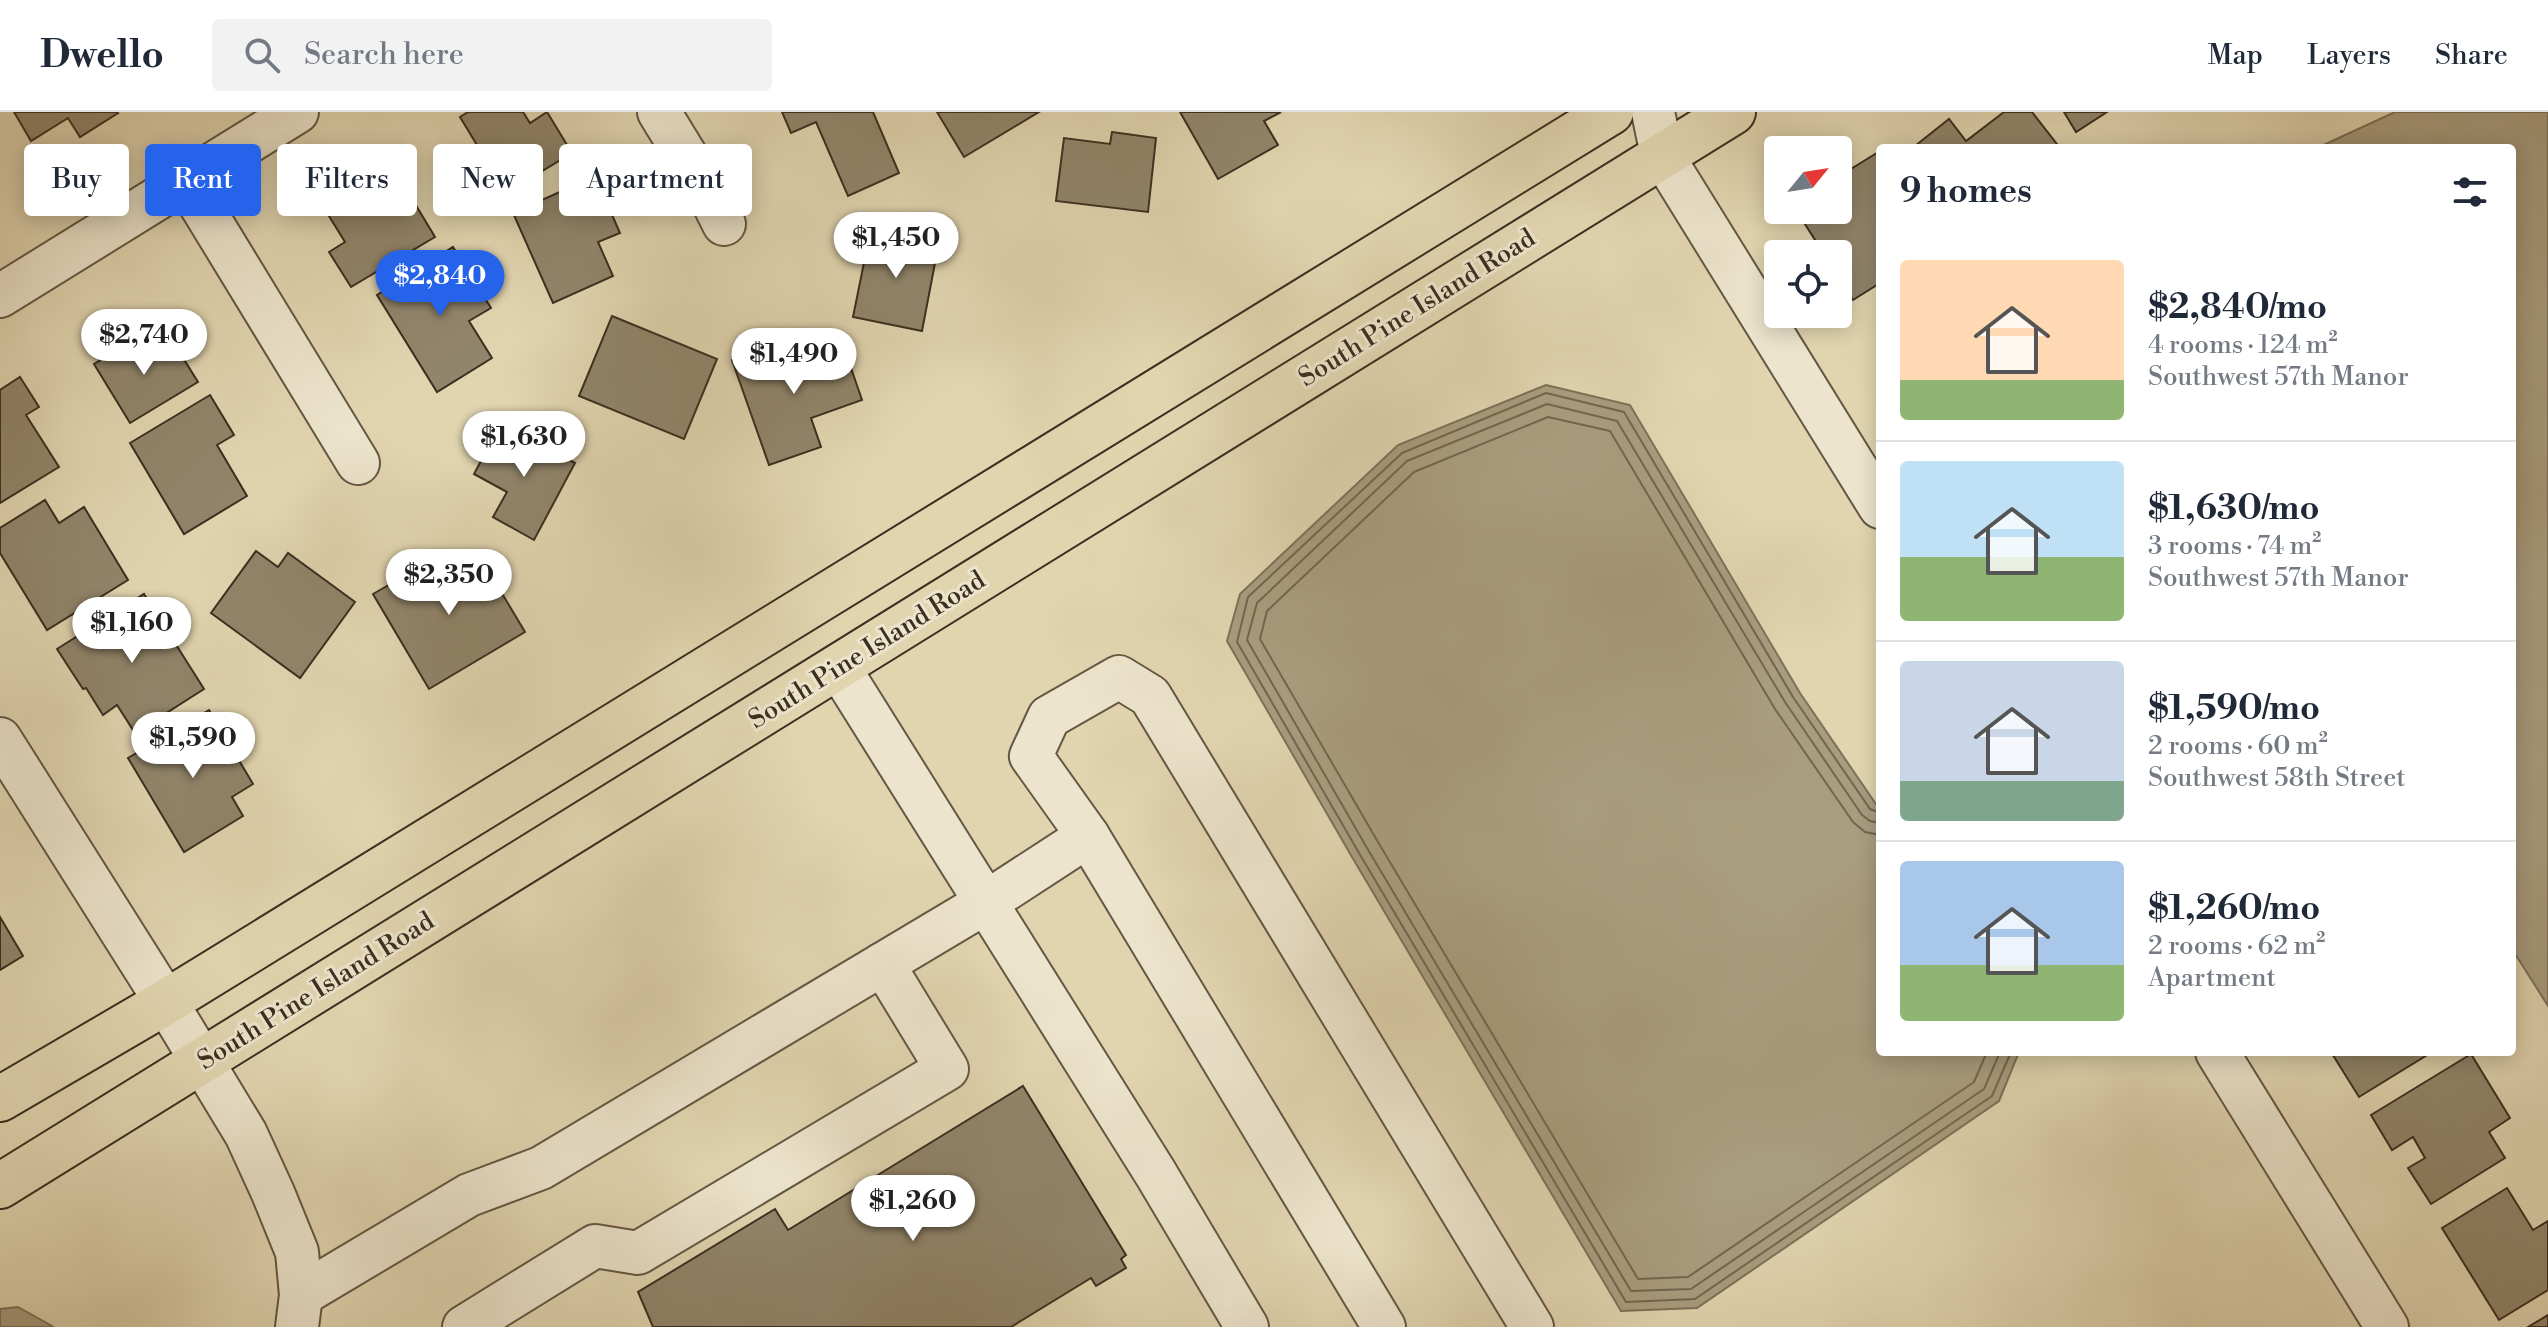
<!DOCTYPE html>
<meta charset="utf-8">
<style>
body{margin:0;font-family:"Libre Bodoni",serif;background:#f2f2f3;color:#1f2937;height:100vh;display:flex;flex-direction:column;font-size:30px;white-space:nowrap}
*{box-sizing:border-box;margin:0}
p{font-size:26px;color:#747a83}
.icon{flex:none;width:44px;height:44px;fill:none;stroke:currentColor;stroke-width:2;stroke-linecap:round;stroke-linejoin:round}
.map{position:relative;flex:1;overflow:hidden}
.sheet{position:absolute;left:1876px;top:32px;width:640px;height:912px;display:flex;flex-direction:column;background:#fff;border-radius:8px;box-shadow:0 4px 20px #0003}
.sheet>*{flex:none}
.guide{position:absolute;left:24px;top:32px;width:760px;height:72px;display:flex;gap:16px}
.needle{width:52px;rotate:60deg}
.fabs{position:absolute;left:1764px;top:24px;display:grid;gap:16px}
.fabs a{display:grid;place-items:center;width:88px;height:88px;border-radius:8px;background:#fff;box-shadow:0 4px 20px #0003;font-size:40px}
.price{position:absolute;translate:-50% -68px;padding:0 18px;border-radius:28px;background:#fff;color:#222;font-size:26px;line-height:52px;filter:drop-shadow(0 2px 4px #0008)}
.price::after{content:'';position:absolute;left:50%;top:48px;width:24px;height:18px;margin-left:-12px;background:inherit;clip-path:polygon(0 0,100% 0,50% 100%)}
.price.active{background:#2563eb;color:#fff}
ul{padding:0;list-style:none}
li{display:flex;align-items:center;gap:24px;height:200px;padding:0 24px}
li+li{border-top:2px solid #e0e1e3}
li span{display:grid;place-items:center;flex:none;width:224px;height:160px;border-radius:8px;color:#555}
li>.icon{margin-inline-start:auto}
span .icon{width:96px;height:96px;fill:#fffc;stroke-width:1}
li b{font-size:34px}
h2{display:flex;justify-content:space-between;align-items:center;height:96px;padding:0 24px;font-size:34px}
.chip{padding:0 28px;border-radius:8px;background:#fff;box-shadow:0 4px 20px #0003;font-size:28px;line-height:72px}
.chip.active{background:#2563eb;color:#fff}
header{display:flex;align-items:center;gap:48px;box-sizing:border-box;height:112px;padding:0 40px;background:#fff;border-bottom:2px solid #e0e1e3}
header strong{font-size:38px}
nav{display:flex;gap:44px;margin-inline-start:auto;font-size:28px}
.search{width:560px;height:72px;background:#f2f2f3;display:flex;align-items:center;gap:20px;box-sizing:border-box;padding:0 28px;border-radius:8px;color:#747a83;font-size:30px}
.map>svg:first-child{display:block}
.water{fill:#a99d7f;stroke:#7d7159;stroke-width:2}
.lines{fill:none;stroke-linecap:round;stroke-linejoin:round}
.shore{stroke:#726650;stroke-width:2}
.building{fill:#91856b;stroke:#3b2f20;stroke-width:2}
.minor-casing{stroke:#645844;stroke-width:46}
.major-casing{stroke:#3b2f20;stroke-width:48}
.minor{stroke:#ece4cc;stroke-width:42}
.major{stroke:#e1d5b0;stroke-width:44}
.labels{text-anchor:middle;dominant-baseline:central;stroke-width:6;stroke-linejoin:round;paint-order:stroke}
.street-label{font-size:26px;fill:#3b2f20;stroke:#ece4cc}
</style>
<header>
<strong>Dwello</strong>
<div class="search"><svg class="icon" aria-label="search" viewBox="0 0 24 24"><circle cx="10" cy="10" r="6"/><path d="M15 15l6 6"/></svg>Search here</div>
<nav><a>Map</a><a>Layers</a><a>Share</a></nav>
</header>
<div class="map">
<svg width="2548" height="1215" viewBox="0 0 2548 1215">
<rect width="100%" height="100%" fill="#e1d5b0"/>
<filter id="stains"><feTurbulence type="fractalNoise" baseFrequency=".0025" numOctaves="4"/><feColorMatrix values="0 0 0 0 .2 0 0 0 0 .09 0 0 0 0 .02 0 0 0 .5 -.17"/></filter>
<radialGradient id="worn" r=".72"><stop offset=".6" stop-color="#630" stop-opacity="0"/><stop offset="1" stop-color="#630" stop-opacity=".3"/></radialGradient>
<!-- water -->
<g class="water">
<polygon points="2395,0 2548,0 2548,894 2512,837 2512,36 2317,36"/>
<polygon points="1546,273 1630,293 1800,581 1880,698 1880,940 2019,940 1999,989 1697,1196 1621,1199 1352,745 1227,529 1240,482 1398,333"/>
<polygon points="18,1195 52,1214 53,1215 0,1215 0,1197"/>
</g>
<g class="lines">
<!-- shore -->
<g class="shore">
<polyline points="1880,701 1870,697 1793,585 1624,300 1546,281 1402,341 1248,485 1237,530 1359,741 1626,1190 1695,1187 1992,984 2011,940"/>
<polyline points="1880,711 1870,709 1862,703 1785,590 1617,309 1547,292 1407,349 1257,491 1247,528 1367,736 1631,1179 1691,1177 1984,977 2000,940"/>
<polyline points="1880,723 1865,720 1853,710 1775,597 1610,319 1548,305 1414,360 1267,499 1260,527 1378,730 1638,1167 1688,1165 1974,970 1987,940"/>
</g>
</g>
<!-- building -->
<g class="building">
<polygon points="14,0 117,0 118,1 80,25 68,6 31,29"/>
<polygon points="468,0 523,0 530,11 547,0 572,41 506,81 460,5"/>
<polygon points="782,0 873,0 899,61 848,84 816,10 791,21"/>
<polygon points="937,0 1039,0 964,45"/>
<polygon points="1180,0 1281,0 1264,9 1278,33 1218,67"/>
<polygon points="2004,0 2032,0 2060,36 1916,36 1915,34 1949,7 1966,29"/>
<polygon points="2064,0 2107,0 2076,20"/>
<polygon points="1112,20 1156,26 1148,100 1056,89 1064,26 1110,32"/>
<polygon points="1880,39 1880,128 1878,130 1880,133 1880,171 1853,188 1838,165 1838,142 1824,142 1796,98 1838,98 1838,65"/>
<polygon points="385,42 435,125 351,175 329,140 345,130 316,83"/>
<polygon points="595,64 620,121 598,130 613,164 553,191 513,101"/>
<polygon points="871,116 939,130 922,219 853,205"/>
<polygon points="453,135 491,196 469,209 492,246 437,280 377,183"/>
<polygon points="612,204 717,247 684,327 579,284"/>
<polygon points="143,222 157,244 175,233 198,270 130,311 94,252"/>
<polygon points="786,229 793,250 843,233 862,288 811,306 821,335 769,353 732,248"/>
<polygon points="20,265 39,295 26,303 59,355 0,391 0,278"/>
<polygon points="210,283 234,323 217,333 247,384 184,422 130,331"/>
<polygon points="501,311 575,351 534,428 493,405 507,380 474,362"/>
<polygon points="45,388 59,411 84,395 128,468 47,518 0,441 0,416"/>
<polygon points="476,438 525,520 429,577 373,482 418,456 425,468"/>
<polygon points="256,439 278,455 288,441 355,490 300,566 211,501"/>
<polygon points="144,482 204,577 135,621 117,593 103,603 86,576 83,577 57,537"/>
<polygon points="209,598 253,672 232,685 243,704 184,740 128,646"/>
<polygon points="0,805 23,844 0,858"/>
<polygon points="2331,940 2432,940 2359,985"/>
<polygon points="2471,942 2510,1006 2489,1020 2505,1046 2431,1092 2408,1056 2425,1046 2413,1025 2392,1038 2371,1003"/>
<polygon points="1023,974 1126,1143 1121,1147 1126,1156 1096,1174 1091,1166 1011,1215 653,1215 638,1180 775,1097 788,1118"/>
<polygon points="2507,1076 2533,1118 2548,1109 2548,1178 2499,1208 2442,1116"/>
<polygon points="2548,1203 2548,1215 2528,1215"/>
</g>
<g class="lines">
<defs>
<g id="minor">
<polyline points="659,0 708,80 724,112"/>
<polyline points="1653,0 1662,43 1880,395"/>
<polyline points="186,69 358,351"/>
<polyline points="0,184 297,0"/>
<polyline points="839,556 1156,1062 1247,1215"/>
<polyline points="0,627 166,890 246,1022 273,1081 297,1140 301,1183 297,1215"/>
<polyline points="2217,940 2387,1215"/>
<polyline points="301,1183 469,1083 541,1056 985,791 1088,724"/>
<polyline points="464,1215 595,1134 638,1141 947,957 883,852"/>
<polyline points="1384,1215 1088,724 1031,644 1049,605 1119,565 1150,584 1532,1215"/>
</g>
<g id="major">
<polyline points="0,987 166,890 1611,0"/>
<polyline points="0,1074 1733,0"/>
</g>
</defs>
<!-- minor casing -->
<use href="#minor" class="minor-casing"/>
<!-- major casing -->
<use href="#major" class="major-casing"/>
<!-- minor -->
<use href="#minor" class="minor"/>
<!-- major -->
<use href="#major" class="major"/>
</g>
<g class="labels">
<!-- street labels -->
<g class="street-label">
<text transform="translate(1417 196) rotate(-32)">South Pine Island Road</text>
<text transform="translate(867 538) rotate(-32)">South Pine Island Road</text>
<text transform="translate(316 879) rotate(-32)">South Pine Island Road</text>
</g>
</g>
<rect width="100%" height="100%" filter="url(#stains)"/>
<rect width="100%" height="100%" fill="url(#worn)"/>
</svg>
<div class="fabs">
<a><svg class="needle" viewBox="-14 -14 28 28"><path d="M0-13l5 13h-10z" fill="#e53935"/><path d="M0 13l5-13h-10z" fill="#747a83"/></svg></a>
<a><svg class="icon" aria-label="locate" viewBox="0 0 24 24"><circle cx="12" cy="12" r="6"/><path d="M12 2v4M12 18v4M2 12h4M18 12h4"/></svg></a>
</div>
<b class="price" style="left:896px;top:168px">$1,450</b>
<b class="price active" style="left:440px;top:206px">$2,840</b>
<b class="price" style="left:144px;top:265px">$2,740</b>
<b class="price" style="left:794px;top:284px">$1,490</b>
<b class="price" style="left:524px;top:367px">$1,630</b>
<b class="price" style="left:449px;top:505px">$2,350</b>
<b class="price" style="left:132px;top:553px">$1,160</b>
<b class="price" style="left:193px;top:668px">$1,590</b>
<b class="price" style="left:913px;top:1131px">$1,260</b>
<div class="guide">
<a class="chip">Buy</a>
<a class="chip active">Rent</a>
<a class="chip">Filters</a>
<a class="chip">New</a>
<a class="chip">Apartment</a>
</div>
<section class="sheet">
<h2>9 homes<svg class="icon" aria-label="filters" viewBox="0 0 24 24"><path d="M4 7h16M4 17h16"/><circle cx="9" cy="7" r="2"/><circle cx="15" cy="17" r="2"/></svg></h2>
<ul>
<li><span style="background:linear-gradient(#ffd9b3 75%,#8fb573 0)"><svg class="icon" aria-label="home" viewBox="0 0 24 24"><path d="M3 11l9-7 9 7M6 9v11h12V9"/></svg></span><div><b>$2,840/mo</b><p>4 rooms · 124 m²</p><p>Southwest 57th Manor</p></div></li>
<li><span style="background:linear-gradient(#bfe0f5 60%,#8fb573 0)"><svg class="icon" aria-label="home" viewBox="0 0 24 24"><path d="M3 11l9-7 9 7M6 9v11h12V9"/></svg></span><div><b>$1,630/mo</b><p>3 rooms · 74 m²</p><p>Southwest 57th Manor</p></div></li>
<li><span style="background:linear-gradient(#c9d6e8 75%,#7fa58c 0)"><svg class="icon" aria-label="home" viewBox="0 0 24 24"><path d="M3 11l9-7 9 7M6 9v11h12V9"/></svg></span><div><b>$1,590/mo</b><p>2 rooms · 60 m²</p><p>Southwest 58th Street</p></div></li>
<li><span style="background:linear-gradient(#a9c7e8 65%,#8fb573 0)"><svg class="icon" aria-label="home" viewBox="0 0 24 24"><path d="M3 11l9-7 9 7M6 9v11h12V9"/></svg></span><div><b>$1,260/mo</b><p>2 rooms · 62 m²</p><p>Apartment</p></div></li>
</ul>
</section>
</div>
